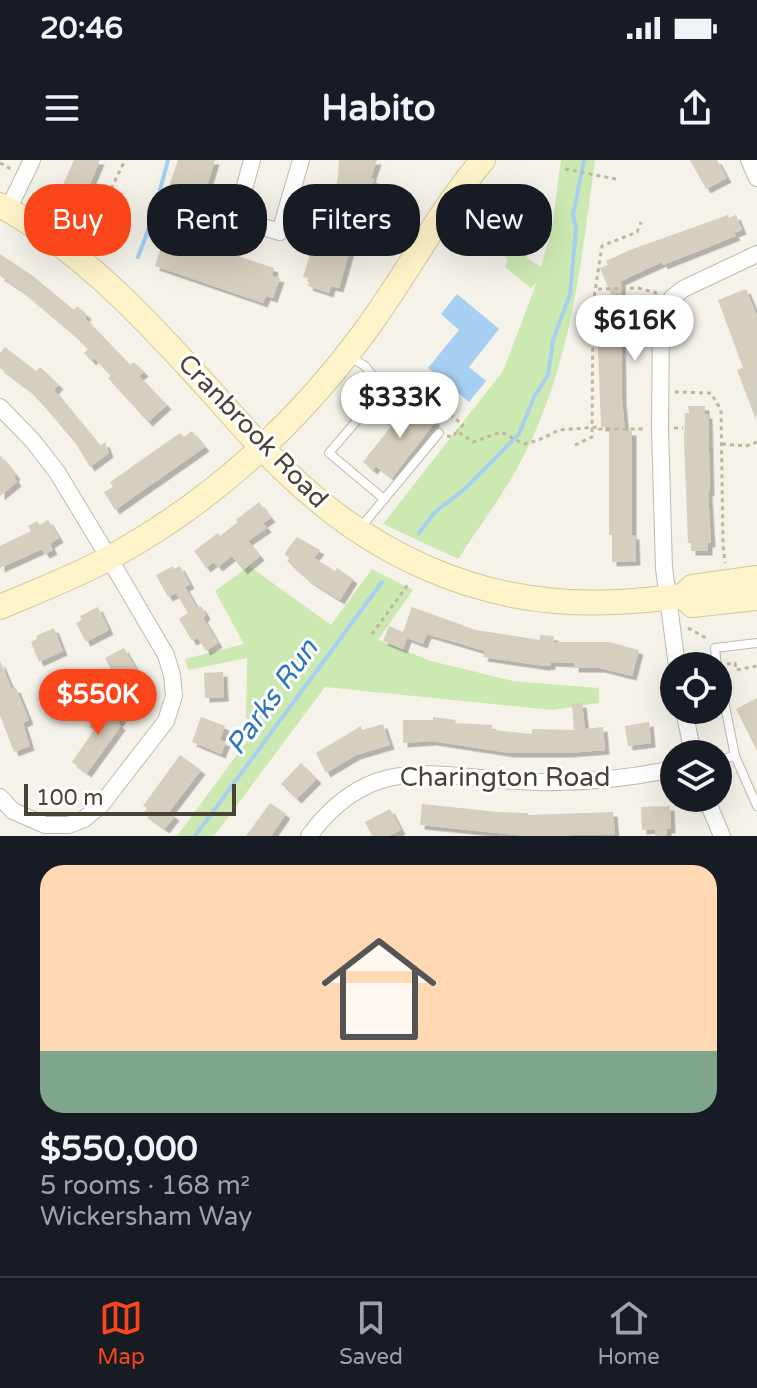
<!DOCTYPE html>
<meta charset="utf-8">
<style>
body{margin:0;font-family:"Varela Round",sans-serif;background:#242831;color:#f1f3f6;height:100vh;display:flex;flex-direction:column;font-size:30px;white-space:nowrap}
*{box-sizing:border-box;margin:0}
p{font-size:26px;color:#9ea1a6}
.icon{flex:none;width:44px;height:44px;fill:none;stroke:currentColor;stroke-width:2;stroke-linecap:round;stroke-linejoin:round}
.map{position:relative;height:676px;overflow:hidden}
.details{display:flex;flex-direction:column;background:#171b24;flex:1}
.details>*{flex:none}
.banner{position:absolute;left:24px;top:24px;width:710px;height:72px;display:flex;gap:16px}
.fabs{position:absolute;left:660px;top:492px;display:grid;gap:16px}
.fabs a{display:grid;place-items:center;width:72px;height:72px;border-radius:50%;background:#171b24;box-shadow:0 8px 32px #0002;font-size:40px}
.scale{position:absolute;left:24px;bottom:20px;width:212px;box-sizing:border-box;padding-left:8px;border:4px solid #484237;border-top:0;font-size:22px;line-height:28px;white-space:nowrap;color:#484237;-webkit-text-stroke:6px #fff;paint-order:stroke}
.price{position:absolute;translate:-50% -68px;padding:0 18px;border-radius:28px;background:#fff;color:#222;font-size:26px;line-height:52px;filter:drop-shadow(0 2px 4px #0008)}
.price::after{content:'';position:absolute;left:50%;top:48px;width:24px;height:18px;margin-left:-12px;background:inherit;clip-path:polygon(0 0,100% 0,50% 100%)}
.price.selected{background:#fa461a;color:#fff}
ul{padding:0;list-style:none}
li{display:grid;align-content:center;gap:16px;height:424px;padding:0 40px}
li span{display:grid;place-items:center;height:248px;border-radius:24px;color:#555}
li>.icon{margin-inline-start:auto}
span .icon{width:144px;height:144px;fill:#fffc;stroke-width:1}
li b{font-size:34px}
.chip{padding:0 28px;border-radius:32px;background:#171b24;box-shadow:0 8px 32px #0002;font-size:28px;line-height:72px}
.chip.selected{background:#fa461a;color:#fff}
.status{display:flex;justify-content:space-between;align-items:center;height:56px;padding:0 40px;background:#171b24;direction:ltr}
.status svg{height:22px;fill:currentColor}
header{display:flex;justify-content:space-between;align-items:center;height:104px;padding:0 40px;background:#171b24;font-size:36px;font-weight:700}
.tabs{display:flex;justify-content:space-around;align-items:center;height:112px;border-top:2px solid #363941;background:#171b24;font-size:22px;color:#9ea1a6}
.tabs a{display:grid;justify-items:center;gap:4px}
.tabs .selected{color:#fa461a}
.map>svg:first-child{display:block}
.green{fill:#cde9b2}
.water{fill:#a6cff1}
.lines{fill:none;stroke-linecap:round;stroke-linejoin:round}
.stream{stroke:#a6cff1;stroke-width:4}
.building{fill:#d6cebe;filter:url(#shadow)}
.lane-casing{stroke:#c0baab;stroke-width:10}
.street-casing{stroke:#c0baab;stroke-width:18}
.secondary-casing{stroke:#d4c799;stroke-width:26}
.path{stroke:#c2b79c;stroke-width:3;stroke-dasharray:4 4;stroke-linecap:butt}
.lane{stroke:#fff;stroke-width:8}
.street{stroke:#fff;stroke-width:16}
.secondary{stroke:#fff4c9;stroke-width:24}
.labels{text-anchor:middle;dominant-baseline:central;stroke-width:6;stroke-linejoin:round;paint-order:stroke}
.street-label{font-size:26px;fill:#484237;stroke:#fff}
.water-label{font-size:28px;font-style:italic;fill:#2f76b5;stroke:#fff}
</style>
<div class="status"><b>20:46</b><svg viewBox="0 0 49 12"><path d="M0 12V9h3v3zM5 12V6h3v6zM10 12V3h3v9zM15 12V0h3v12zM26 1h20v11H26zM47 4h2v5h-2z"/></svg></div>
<header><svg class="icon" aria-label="menu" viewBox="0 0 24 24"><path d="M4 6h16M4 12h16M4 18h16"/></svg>Habito<svg class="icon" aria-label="share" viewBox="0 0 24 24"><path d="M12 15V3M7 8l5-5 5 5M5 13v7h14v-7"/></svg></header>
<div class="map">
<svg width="757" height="676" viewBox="0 0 757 676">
<defs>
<filter id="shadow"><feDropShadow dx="4.5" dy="4.5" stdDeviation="0" flood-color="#0004"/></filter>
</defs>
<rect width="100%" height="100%" fill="#f4f2e9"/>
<!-- green -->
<g class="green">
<path d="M561 0H595C581 103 571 207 521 301 503 335 479 367 458 399L383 364 503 211 537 122 531 128 505 107 508 100 482 76 516 36 528 47 525 65 534 76 526 94 528 99 541 107 552 68Z"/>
<polygon points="249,406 331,465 372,409 413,430 378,480 431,501 513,521 599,528 599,543 553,550 325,527 214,676 177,676 258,566 246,563 247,498 188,510 185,499 244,484 215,431"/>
</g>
<!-- water -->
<polygon class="water" points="457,134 499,169 469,207 486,221 469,242 428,208 459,170 441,154"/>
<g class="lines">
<!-- stream -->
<g class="stream">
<polyline points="138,97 152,60 168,0"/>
<polyline points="419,373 435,352 466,328 519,274 534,237 548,215 553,180 570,134 576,69 573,55 584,0"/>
<polyline points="195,676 382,422"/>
</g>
</g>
<!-- building -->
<g class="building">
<polygon points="74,0 100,0 83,41 60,31"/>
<polygon points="178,0 215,0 200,49 165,38"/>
<polygon points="339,0 377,0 371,18 374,19 361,67 357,66 339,128 331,126 329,133 308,126 310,119 303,117 320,62 328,48 338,18"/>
<polygon points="690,0 717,0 727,18 706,29"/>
<polygon points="728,55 729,58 736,55 742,70 734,73 736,76 663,105 662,102 621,121 622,240 625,271 632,271 632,375 635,375 636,401 612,402 612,375 609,375 609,267 601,267 597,163 598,137 612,137 600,108 608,105 606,101 630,90"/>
<polygon points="166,72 274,108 272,116 280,118 273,138 266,136 263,143 155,106"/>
<polygon points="0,94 33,116 74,150 77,146 87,155 85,158 130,205 134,202 144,212 139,216 167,245 148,262 108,218 111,216 94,198 92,201 84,193 88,189 72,173 21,130 0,116"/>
<polygon points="746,129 757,156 756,260 737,210 743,208 718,140"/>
<polygon points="5,187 36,211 40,207 59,225 54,230 100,286 105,282 109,293 90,307 76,284 44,246 28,229 0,208 0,193"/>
<polygon points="411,241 436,261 392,318 376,306 373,310 363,302"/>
<polygon points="688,246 705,246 705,254 708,254 710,331 708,332 711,383 708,383 708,391 691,391 691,383 688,383 684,279 685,253 689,253"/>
<polygon points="192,271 205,287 115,350 104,332 113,327 110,322 180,273 184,277"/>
<polygon points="0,295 16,315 14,317 17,322 0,336"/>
<polygon points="259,342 271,358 263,363 267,368 248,381 260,396 243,410 232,396 218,407 214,402 206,408 194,391 218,373 220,376 238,362 236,360"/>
<polygon points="48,360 59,378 50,384 53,390 45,394 42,389 0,408 0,386 31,371 28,366 37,361 40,365"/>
<polygon points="297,377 320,390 314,398 335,411 337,408 353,419 340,440 307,419 287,401 290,398 285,395 286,391"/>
<polygon points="173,406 174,409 180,406 190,424 185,427 197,448 201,446 206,455 203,458 218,483 206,491 198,478 192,481 179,459 188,453 176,433 168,437 156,415"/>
<polygon points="98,447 109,470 86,482 76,463 82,460 80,456"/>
<polygon points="412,447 476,470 540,480 540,475 554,476 553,482 609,482 639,490 632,516 600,508 574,508 574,503 551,502 551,505 544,506 483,497 485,491 427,474 423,484 407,478 403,489 383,481 389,466 403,472"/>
<polygon points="54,468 63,491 39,502 31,482 37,479 36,476"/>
<polygon points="124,488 139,514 133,518 143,535 124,546 108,515 116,518 105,498"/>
<polygon points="0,501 12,529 16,528 29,560 23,563 30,586 14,592 0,555"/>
<polygon points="223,512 224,537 205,538 204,513"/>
<polygon points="757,538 757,591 736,549"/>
<polygon points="582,543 585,569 603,567 605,590 568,593 510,593 432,581 403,583 403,560 433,560 433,557 456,560 455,563 492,565 492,570 532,574 532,569 574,570 572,544"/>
<polygon points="105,546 122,558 118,563 121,566 87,613 72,602 94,570 89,567 93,562 87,557 94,548 100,552"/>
<polygon points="201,557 225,566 220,580 226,582 221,594 192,582"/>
<polygon points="649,562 651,583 628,586 625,566"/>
<polygon points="383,564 390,585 356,595 326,613 316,593 361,566 362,570"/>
<polygon points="180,595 201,610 169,652 175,656 165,669 143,653 147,648 143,646"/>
<polygon points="301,603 317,619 297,639 281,624"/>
<polygon points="270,643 286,654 271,676 246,676"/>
<polygon points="422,644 498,652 528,653 528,655 613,652 615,674 528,676 420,665"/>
<polygon points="670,646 671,669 667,669 667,675 655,676 655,669 642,670 641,647"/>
<polygon points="390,649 401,670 388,676 372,676 365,662"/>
</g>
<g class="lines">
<defs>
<g id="lane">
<polyline points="348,196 365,206 383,230 329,293 384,339"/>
<polyline points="361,367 439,273"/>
<polyline points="717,506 715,488 757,483"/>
<polyline points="718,510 735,596 757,646"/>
<polyline points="718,600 735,596"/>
</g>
<g id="street">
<polyline points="252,0 236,59 280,72 301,0"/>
<polyline points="749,0 757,18"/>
<polyline points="8,50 32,0"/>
<polyline points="0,247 32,280 57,312 109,398 166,495 172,515 174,536 166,561 101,645 84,659 69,665 45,665 13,651 0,637"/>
<polyline points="677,506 664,408 660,269 661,163 672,138 683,129 757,94"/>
<polyline points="684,550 693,594"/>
<polyline points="706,638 722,676"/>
<path d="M309 676C376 585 445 621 539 622 585 623 630 618 674 609"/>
</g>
<g id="secondary">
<path d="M0 45C74 86 132 145 188 206 229 250 268 299 314 337 382 395 467 434 556 441 598 445 641 441 683 436L692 427 757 418"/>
<polyline points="683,436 692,445 757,438"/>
<path d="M0 447C37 431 75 417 111 397 210 343 296 265 363 174 405 118 437 54 483 0"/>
</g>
</defs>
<!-- lane casing -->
<use href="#lane" class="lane-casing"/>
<!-- street casing -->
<use href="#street" class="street-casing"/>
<!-- secondary casing -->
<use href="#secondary" class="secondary-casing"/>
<!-- path -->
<g class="path">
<polyline points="0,3 11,9"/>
<polyline points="565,9 616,19"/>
<polyline points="43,32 90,55 101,50 125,0"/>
<polyline points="598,129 638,128 657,133"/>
<polyline points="396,225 399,227 403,222 413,231 416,227 463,265 457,271"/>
<polyline points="675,232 711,233 721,250 723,385 725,403"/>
<polyline points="674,268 683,268"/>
<polyline points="447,276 453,277 457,271 473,282 501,272 524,284 539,280 559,270 599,267 599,269 646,269"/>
<polyline points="722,284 746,286 757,282"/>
<polyline points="575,285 592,277 593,144 602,86 637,72 641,62"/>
<polyline points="688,468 708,479"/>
<polyline points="372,474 409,423"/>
<polyline points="727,504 735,503 736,510 757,506"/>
</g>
<!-- lane -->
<use href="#lane" class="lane"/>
<!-- street -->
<use href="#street" class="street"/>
<!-- secondary -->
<use href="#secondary" class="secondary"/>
</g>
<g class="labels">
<!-- street labels -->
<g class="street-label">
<text transform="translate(253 271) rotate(46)">Cranbrook Road</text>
<text x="505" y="617">Charington Road</text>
</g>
<!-- water labels -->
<g class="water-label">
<text transform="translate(272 537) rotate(-54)">Parks Run</text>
</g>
</g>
</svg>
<div class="fabs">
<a><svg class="icon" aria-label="locate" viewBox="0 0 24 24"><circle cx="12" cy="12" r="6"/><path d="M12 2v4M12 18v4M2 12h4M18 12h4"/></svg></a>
<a><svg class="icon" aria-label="layers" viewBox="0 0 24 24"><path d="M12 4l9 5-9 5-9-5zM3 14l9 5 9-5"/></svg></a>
</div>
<div class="scale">100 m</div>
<b class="price" style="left:635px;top:203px">$616K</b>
<b class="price" style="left:400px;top:280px">$333K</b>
<b class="price selected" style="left:98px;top:577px">$550K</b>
<div class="banner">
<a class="chip selected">Buy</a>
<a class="chip">Rent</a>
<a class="chip">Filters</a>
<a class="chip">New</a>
</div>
</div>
<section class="details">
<ul>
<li><span style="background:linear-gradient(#ffd9b3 75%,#7fa58c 0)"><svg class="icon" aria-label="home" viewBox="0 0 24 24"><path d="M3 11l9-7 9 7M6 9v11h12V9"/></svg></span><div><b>$550,000</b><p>5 rooms · 168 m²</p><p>Wickersham Way</p></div></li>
</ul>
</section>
<nav class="tabs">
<a class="selected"><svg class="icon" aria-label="map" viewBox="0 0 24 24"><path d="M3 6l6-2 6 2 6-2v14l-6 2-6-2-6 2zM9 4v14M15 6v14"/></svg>Map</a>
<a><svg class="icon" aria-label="saved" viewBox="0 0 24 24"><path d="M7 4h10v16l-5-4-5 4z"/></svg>Saved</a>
<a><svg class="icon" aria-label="home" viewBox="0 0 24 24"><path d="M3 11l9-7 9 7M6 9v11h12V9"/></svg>Home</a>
</nav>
